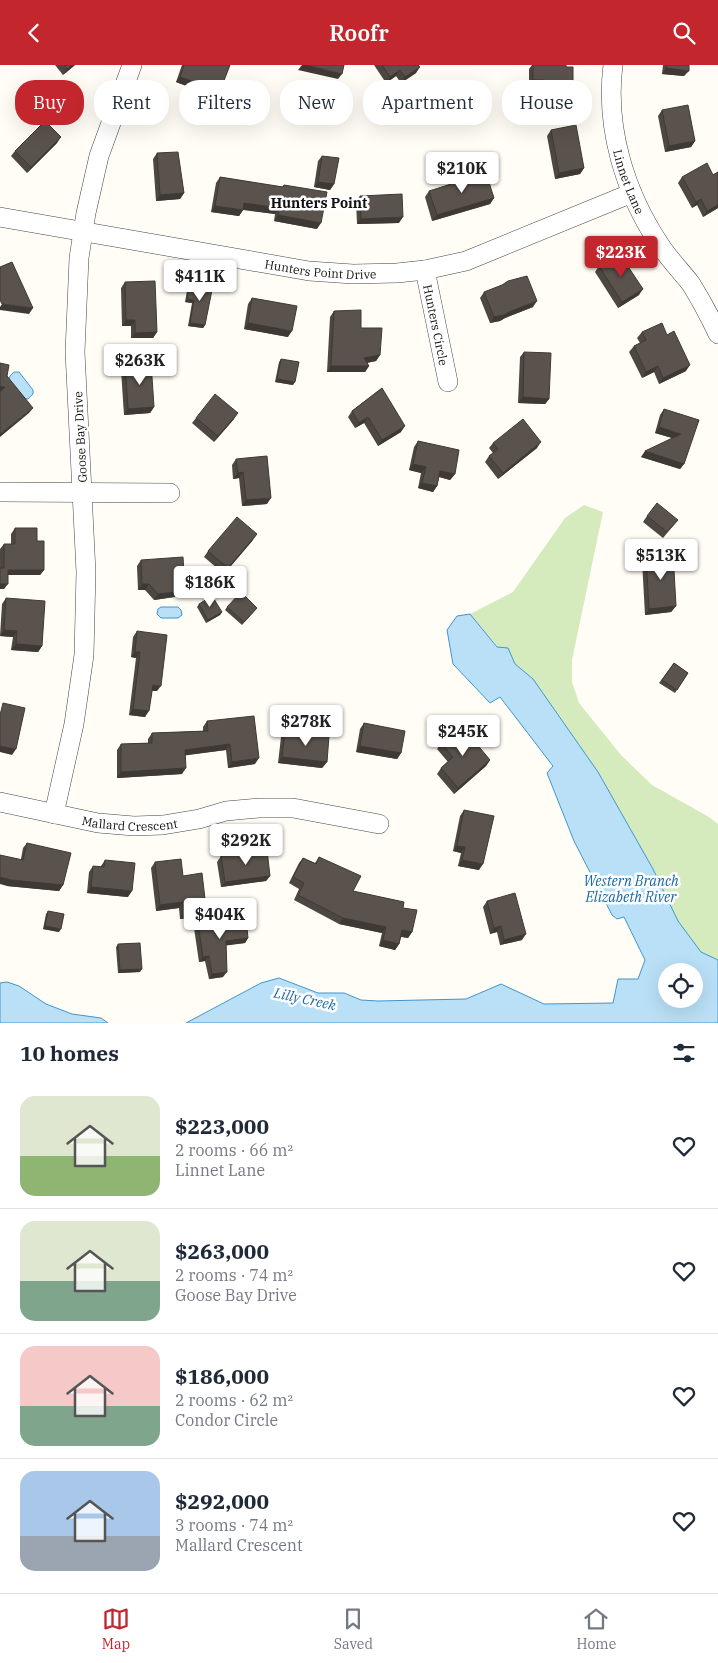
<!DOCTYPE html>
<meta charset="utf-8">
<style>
body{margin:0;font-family:"IBM Plex Serif",serif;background:#f6f6f7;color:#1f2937;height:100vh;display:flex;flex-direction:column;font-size:19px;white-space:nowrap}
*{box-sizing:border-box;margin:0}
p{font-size:16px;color:#747a83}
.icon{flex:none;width:28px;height:28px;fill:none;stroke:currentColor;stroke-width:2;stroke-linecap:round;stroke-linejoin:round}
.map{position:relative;height:958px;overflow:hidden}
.panel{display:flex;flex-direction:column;background:#fff;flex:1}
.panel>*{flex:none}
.guide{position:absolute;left:15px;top:15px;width:689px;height:45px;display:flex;gap:10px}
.buttons{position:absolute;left:658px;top:898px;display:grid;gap:10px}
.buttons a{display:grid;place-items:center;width:45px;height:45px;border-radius:50%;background:#fff;box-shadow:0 5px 20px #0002;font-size:25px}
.price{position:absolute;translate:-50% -42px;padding:0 11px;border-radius:5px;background:#fff;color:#222;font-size:16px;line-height:32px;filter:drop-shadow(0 1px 2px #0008)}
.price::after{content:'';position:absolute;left:50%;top:30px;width:15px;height:11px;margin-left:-8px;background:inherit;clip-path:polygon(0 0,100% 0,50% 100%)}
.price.current{background:#c4262e;color:#fff}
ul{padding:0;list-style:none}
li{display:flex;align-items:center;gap:15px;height:125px;padding:0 20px}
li+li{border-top:1px solid #e0e1e3}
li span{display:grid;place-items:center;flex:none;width:140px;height:100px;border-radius:15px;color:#555}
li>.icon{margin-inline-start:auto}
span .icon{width:60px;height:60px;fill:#fffc;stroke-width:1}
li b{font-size:21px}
h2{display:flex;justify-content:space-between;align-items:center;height:60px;padding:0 20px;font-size:21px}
.tag{padding:0 18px;border-radius:20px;background:#fff;box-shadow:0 5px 20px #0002;font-size:18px;line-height:45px}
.tag.current{background:#c4262e;color:#fff}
header{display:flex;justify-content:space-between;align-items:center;height:65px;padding:0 20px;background:#c4262e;color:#fff;font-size:22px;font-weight:600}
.tab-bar{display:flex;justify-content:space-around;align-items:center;height:70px;border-top:1px solid #e0e1e3;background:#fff;font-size:14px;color:#747a83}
.tab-bar a{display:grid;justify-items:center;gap:2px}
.tab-bar .current{color:#c4262e}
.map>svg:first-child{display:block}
.green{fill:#d5ebbd}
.water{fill:#b9e0f7;stroke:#3f96cf;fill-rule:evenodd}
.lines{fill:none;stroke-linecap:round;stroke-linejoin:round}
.minor-casing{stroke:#444;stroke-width:20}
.minor{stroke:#fff;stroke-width:19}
.wall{fill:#4d4742}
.shaded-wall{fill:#3f3936}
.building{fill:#5a524d;stroke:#3f3936}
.labels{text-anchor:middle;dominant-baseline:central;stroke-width:5;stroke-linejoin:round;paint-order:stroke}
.street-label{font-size:12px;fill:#111;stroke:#fff}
.neighbourhood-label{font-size:14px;font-weight:bold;fill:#111;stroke:#fff}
.water-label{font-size:14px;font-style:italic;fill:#1768a6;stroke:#fff}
</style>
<header><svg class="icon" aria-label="back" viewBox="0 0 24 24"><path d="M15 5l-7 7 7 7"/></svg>Roofr<svg class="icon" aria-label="search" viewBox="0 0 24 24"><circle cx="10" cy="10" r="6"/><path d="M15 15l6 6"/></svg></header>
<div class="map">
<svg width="718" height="958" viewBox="0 0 718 958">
<rect width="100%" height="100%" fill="#fffdf5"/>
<!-- green -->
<polygon class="green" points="584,440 603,447 572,595 572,617 579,638 621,690 652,720 709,752 718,759 718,895 701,887 678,856 653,804 598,707 533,614 515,599 508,583 498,582 470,549 513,527 565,453"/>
<!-- water -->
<g class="water">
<polygon points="14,307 19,307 33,325 33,329 28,334 23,333 9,315 10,311"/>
<polygon points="161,542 178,542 181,545 182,550 178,553 161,553 157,549 158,544"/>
<path d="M470 549 497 582 508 583 515 599 533 614 598 707 653 804 678 856 701 887 718 895V958H186L261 918 279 913 318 928H344L361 935 378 936 466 934 501 919 544 939 613 938 618 914H638L645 895 624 852 617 854 612 850 574 776 547 708 553 701 500 632 490 638 453 599 447 565 457 551ZM666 906H694V934H666Z"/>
<polygon points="7,917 19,921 46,939 72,949 101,953 108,958 0,958 0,918"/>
</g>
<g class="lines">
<defs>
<g id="minor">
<path id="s1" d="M613 0C605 63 625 128 660 180 669 194 681 206 691 219 701 235 710 252 718 269"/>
<path id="s2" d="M0 152 309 206 353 209 397 208 425 205 466 196 632 128"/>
<path id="s3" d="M425 205 448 317"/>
<polyline points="0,427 170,428"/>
<path id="s4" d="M0 737 98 758 134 761 163 760 199 754 226 746 259 743H293L379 759"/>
<polyline points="54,749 74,659 84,590 86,507 75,287 79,193 86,148 99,91 132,0"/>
</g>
</defs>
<!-- minor casing -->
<use href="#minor" class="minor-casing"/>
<!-- minor -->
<use href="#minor" class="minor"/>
</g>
<!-- wall -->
<g class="wall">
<polygon points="55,0 75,0 63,10"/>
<polygon points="182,0 230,0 216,32 176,17"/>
<polygon points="374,0 418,0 416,8 401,18 396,11 386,18"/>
<polygon points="532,0 566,0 573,31 569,37 539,36 540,21 529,20 529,4"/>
<polygon points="663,0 693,0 689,0 684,11 662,9"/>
<polygon points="662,45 695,76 691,82 665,87 658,51"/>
<polygon points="551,65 584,103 580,109 555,114 547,71"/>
<polygon points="57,78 27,108 11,91 15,86"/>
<polygon points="157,88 184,128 180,134 156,136 153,94"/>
<polygon points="322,91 334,119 330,125 314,122 318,96"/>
<polygon points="718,107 718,143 703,152 697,140 692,143 678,118 682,112 713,110"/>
<polygon points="220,112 282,122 284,120 317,164 274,156 275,149 243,145 239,151 211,147 216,118"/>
<polygon points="429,126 494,133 490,139 432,156 425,132"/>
<polygon points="360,131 399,158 357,159 356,136"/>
<polygon points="599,201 639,230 618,243 595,207"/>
<polygon points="125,217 157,267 153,273 131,273 131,261 122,261 121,223"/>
<polygon points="190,217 205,260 203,263 188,261 192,238 185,237 188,220"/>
<polygon points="484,227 533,242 505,253 500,256 490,258 480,233"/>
<polygon points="252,233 288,272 244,264 248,239"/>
<polygon points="334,246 361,263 380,290 376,296 367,298 369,301 365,307 327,307 330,252"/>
<polygon points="642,267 686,306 659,319 654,307 642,313 629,287 634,281 640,278 637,273"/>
<polygon points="524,287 549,334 545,339 518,338 520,292"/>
<polygon points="281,294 293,320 275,317 279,297"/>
<polygon points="125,299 154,342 150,348 124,350 121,305"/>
<polygon points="382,323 401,367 378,381 364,358 355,363 348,352 352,346"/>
<polygon points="664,344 684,399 680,404 641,392 672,373 655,368 660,350"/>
<polygon points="196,353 234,354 214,377 192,358"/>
<polygon points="418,376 455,409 450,415 439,412 437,421 433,427 418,423 421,408 409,405 414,382"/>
<polygon points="493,378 537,383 498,414 485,397 489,391 493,388 489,383"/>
<polygon points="236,394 267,439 242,441 239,413 233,414 232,400"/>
<polygon points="647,451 678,455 663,473 643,457"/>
<polygon points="15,463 37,476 44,505 40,510 8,510 4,524 0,524 0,484 4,479 11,479 11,469"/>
<polygon points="253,475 224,509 204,492 208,486"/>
<polygon points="646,491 676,541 671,547 645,550 642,496"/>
<polygon points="141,495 185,526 181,531 154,535 145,525 138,525 137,501"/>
<polygon points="6,533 42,581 38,587 11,585 13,572 0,571 2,539"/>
<polygon points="199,539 222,547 220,550 206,558 197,542"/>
<polygon points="227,542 257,543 242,560 225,545"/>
<polygon points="137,566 157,626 152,626 145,652 129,650 136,593 131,592 133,572"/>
<polygon points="674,598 688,608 675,628 659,618"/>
<polygon points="207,656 255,699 228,703 226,685 185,690 182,709 117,713 117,685 121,679 148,678 148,674 152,668 203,666 203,662"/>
<polygon points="364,658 401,688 397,694 356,687 360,664"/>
<polygon points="285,666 327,697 322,703 278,698 281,672"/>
<polygon points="441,678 490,695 486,701 454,729 437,709 441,703 448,697 437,684"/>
<polygon points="464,745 479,805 458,801 461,788 453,786 460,751"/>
<polygon points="27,778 63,820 59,826 7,821 21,794 23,783"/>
<polygon points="221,791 270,811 266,816 221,822 217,797"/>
<polygon points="319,792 353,826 403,843 412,867 408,873 401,872 399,879 395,885 379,881 382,868 339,859 294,835 299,824 289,818 299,798 303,793 315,798"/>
<polygon points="105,795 128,832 87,828 89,807 93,801 101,802 101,801"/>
<polygon points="155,797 183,811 200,852 180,854 179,843 156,846 151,803"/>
<polygon points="487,836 522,875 500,880 497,867 490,869 483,842"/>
<polygon points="48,846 59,867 43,864 46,849"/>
<polygon points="198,858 248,873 245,878 226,880 223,912 209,914 205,896 199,897 194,863"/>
<polygon points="118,879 140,907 118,908 116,882"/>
</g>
<!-- shaded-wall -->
<g class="shaded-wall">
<polygon points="72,0 75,0 63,10 67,4"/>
<polygon points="302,0 306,0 342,9 338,14 298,5"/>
<polygon points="420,2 416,8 401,18 405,12"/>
<polygon points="666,3 689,6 684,11 662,9"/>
<polygon points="400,5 396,11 386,18 390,12"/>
<polygon points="180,12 220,26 216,32 176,17"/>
<polygon points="533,15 544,15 540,21 529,20"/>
<polygon points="543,31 573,31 569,37 539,36"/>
<polygon points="61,72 57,78 27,108 31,102"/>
<polygon points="695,76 691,82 665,87 669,81"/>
<polygon points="584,103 580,109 555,114 559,108"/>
<polygon points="318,117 334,119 330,125 314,122"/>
<polygon points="184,128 180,134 156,136 160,130"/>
<polygon points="494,133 490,139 432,156 437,150"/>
<polygon points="701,134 697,140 692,143 696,137"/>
<polygon points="244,138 279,143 275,149 240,144"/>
<polygon points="718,140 718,143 703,152 707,146"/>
<polygon points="215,141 243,145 239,151 211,147"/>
<polygon points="278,150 321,158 317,164 274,156"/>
<polygon points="403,152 399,158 357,159 361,154"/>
<polygon points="643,224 639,230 618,243 622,237"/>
<polygon points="187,234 194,235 192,238 185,237"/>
<polygon points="537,236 533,242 505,253 500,256 490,258 494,252"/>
<polygon points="2,239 33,243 29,249 0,245 0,242"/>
<polygon points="126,255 135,255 131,261 122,261"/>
<polygon points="190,258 205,260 203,263 188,261"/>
<polygon points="248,258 292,266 288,272 244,264"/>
<polygon points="157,267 153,273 131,273 135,268"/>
<polygon points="380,290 376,296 360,299 364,293"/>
<polygon points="690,300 686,306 659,319 663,313"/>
<polygon points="331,301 369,301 365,307 327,307"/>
<polygon points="658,301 654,307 642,313 646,307"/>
<polygon points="277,314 295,317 293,320 275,317"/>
<polygon points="0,321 5,322 0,328"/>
<polygon points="523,332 549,334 545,339 518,338"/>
<polygon points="154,342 150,348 124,350 128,344"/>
<polygon points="33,343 29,348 0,372 0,369"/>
<polygon points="238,348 234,354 214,377 218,371"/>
<polygon points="368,352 364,358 355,363 359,358"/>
<polygon points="405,361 401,367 378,381 382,375"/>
<polygon points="659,362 681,369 676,374 655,368"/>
<polygon points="541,377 537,383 498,414 503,408"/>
<polygon points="645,386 684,399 680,404 641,392"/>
<polygon points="413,399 426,402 421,408 409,405"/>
<polygon points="440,406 455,409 450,415 436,411"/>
<polygon points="243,407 239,413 233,414 238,408"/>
<polygon points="422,418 437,421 433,427 418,423"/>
<polygon points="271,433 267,439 242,441 246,435"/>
<polygon points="257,469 253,475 224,509 228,503"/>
<polygon points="8,505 44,505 40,510 4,510"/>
<polygon points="0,519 8,519 4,524 0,524"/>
<polygon points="142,519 149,519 145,525 138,525"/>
<polygon points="185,526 181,531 154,535 158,529"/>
<polygon points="676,541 671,547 645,550 649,544"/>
<polygon points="222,547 220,550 206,558 208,555"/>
<polygon points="4,565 17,566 13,572 0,571"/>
<polygon points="16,579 42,581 38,587 11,585"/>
<polygon points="135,587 140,587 136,593 131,592"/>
<polygon points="153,620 161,621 157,626 149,625"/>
<polygon points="133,644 149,646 145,652 129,650"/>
<polygon points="230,679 226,685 181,691 185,685"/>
<polygon points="0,681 16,684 12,690 0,687"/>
<polygon points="360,681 401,688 397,694 356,687"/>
<polygon points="282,692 327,697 322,703 278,698"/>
<polygon points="259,693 255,699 228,703 232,697"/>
<polygon points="490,695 486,701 454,729 458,723"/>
<polygon points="186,703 182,709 117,713 121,707"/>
<polygon points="457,781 465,782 461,788 453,786"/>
<polygon points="462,795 483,799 479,805 458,801"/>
<polygon points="270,811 266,816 221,822 225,817"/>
<polygon points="0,812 63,820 59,826 7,821 0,819"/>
<polygon points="91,822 132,826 128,832 87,828"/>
<polygon points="183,837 179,843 156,846 160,840"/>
<polygon points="204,846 200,852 180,854 184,848"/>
<polygon points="343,853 386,862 382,868 339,859"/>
<polygon points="45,861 61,864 59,867 43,864"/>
<polygon points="501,861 497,867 490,869 494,863"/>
<polygon points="402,865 412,867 408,873 398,871"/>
<polygon points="526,869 522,875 500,880 504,875"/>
<polygon points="248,873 245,878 223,881 226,876"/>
<polygon points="383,875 399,879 395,885 379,881"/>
<polygon points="209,891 205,896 199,897 203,892"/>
<polygon points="142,904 140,907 118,908 120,905"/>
<polygon points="227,907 223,912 209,914 212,909"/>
</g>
<!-- building -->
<g class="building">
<polygon points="64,0 72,0 67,4"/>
<polygon points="184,0 230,0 220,26 180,12"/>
<polygon points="306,0 344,0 342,9"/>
<polygon points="382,0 418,0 420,2 405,12 400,5 390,12"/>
<polygon points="533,0 566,0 566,2 573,2 573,31 543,31 544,15 533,15"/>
<polygon points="667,0 689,0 689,6 666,3"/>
<polygon points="688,40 695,76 669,81 662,45"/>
<polygon points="45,56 61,72 31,102 15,86"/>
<polygon points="576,60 584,103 559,108 551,65"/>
<polygon points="178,87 184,128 160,130 157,88"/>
<polygon points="322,91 339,93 334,119 318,117"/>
<polygon points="707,98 713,110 718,107 718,140 707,146 701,134 696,137 682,112"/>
<polygon points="486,108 494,133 437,150 429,126"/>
<polygon points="220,112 283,122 284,120 327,127 321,158 278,150 279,143 244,138 243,145 215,141"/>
<polygon points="402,129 403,152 361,154 360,131"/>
<polygon points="619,188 643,224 622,237 599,201"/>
<polygon points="12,197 33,243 2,239 0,235 0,202"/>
<polygon points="527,211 537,236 509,247 504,250 494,252 484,227 502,220 508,216"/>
<polygon points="155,216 157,267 135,268 135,255 126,255 125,217"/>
<polygon points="190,217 213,220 205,260 190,258 194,235 187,234"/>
<polygon points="252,233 297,241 292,266 248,258"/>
<polygon points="361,245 361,263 382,263 380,290 364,293 369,301 331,301 334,246"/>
<polygon points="662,258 667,270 674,266 690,300 663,313 658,301 646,307 634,281 646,275 642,267"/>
<polygon points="524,287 551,288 549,334 523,332"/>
<polygon points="281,294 299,297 295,317 277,314"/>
<polygon points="151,297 154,342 128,344 125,299"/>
<polygon points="0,298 9,300 7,311 33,343 0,369 0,327 5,322 0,321"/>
<polygon points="382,323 405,361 382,375 368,352 359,358 352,346"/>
<polygon points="215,329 238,348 218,371 196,353"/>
<polygon points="664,344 699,355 684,399 645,386 681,369 659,362"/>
<polygon points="523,354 541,377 503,408 489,391 498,384 493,378"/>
<polygon points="418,376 459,385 455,409 440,406 437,421 422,418 426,402 413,399"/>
<polygon points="267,391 271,433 246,435 243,407 238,408 236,394"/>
<polygon points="657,438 678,455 667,467 647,451"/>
<polygon points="237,452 257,469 228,503 208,486"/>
<polygon points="15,463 37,463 37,476 44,476 44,505 8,505 8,519 0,519 0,503 4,503 4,479 15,479"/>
<polygon points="673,488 676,541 649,544 646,491"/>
<polygon points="183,492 185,526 158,529 149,519 142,519 141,495"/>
<polygon points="241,527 257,543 244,557 227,542"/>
<polygon points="212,531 222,547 208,555 199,539"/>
<polygon points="6,533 45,536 42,581 16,579 17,566 4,565"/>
<polygon points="137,566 167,570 161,621 153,620 149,646 133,644 140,587 135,587"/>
<polygon points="674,598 688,608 677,625 662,615"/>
<polygon points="3,638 25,643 16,684 0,681 0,650"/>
<polygon points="254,651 259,693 232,697 230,679 185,685 186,703 121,707 121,679 152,678 152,668 208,666 207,656"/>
<polygon points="364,658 405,666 401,688 360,681"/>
<polygon points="461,660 490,695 458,723 441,703 453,692 441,678"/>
<polygon points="285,666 329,671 327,697 282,692"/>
<polygon points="464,745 494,751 483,799 462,795 465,782 457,781"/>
<polygon points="27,778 71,788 63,820 11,815 0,812 0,790 23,795"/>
<polygon points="267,785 270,811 225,817 221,791"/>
<polygon points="319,792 361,811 353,826 404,837 403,843 417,845 412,867 402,865 399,879 383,875 386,862 343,853 298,830 304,818 293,812 303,793 316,799"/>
<polygon points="181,794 183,811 202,808 205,834 204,846 184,848 183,837 160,840 155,797"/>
<polygon points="105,795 135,798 132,826 91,822 93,801 104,802"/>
<polygon points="515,828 526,869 504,875 501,861 494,863 487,836"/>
<polygon points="48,846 64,849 61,864 45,861"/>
<polygon points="246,853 248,873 226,876 227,907 212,909 209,891 203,892 198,858"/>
<polygon points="140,878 142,904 120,905 118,879"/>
</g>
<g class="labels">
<!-- street labels -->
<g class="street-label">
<text stroke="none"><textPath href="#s1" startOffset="119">Linnet Lane</textPath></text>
<text stroke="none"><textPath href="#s2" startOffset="325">Hunters Point Drive</textPath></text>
<text stroke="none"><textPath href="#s3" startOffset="56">Hunters Circle</textPath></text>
<text transform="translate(80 372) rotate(-93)">Goose Bay Drive</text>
<text stroke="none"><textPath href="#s4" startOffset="132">Mallard Crescent</textPath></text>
</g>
<!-- neighbourhood labels -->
<g class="neighbourhood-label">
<text x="319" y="138">Hunters Point</text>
</g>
<!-- water labels -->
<g class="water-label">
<text x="631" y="816">Western Branch<tspan x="631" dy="16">Elizabeth River</tspan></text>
<text transform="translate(305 934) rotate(12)">Lilly Creek</text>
</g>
</g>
</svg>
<div class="buttons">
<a><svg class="icon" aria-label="locate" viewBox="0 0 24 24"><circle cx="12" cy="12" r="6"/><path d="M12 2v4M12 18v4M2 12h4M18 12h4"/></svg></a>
</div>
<b class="price" style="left:462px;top:129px">$210K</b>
<b class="price current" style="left:621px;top:213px">$223K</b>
<b class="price" style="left:200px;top:237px">$411K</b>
<b class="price" style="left:140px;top:321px">$263K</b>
<b class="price" style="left:661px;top:516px">$513K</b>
<b class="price" style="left:210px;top:543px">$186K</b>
<b class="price" style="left:306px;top:682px">$278K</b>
<b class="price" style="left:463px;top:692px">$245K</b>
<b class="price" style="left:246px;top:801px">$292K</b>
<b class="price" style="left:220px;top:875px">$404K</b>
<div class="guide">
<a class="tag current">Buy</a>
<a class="tag">Rent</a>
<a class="tag">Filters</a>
<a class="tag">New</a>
<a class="tag">Apartment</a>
<a class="tag">House</a>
</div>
</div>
<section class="panel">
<h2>10 homes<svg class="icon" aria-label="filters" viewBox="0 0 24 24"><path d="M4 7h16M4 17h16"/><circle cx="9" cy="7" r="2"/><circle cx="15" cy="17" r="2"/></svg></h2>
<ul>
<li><span style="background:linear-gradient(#dfe7d0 60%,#8fb573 0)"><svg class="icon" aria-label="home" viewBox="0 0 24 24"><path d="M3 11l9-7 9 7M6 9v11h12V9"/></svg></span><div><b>$223,000</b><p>2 rooms · 66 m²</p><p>Linnet Lane</p></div><svg class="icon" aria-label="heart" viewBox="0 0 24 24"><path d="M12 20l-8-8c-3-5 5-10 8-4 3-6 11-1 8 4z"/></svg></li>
<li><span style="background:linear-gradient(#dfe7d0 60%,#7fa58c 0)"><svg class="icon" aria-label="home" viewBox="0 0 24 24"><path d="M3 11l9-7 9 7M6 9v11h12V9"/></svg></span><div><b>$263,000</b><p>2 rooms · 74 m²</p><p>Goose Bay Drive</p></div><svg class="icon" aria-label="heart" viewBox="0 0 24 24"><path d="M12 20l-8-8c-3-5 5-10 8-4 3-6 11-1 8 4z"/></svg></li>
<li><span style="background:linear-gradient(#f6c9c9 60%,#7fa58c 0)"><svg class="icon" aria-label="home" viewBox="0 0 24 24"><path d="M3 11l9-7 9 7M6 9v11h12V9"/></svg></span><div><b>$186,000</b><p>2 rooms · 62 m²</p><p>Condor Circle</p></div><svg class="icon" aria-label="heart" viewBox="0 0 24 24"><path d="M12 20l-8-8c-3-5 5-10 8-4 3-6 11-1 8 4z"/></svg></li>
<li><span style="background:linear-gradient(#a9c7e8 65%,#9aa5b1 0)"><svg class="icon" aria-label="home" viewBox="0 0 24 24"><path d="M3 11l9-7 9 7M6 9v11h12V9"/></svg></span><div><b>$292,000</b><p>3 rooms · 74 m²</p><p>Mallard Crescent</p></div><svg class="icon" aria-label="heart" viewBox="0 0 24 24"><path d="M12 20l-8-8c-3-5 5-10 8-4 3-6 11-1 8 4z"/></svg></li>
</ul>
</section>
<nav class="tab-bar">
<a class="current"><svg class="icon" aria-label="map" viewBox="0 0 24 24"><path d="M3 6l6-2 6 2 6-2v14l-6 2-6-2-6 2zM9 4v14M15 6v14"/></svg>Map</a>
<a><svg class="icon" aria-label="saved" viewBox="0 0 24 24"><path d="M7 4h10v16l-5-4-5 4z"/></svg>Saved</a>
<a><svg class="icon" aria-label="home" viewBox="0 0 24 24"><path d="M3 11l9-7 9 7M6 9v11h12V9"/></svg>Home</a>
</nav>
